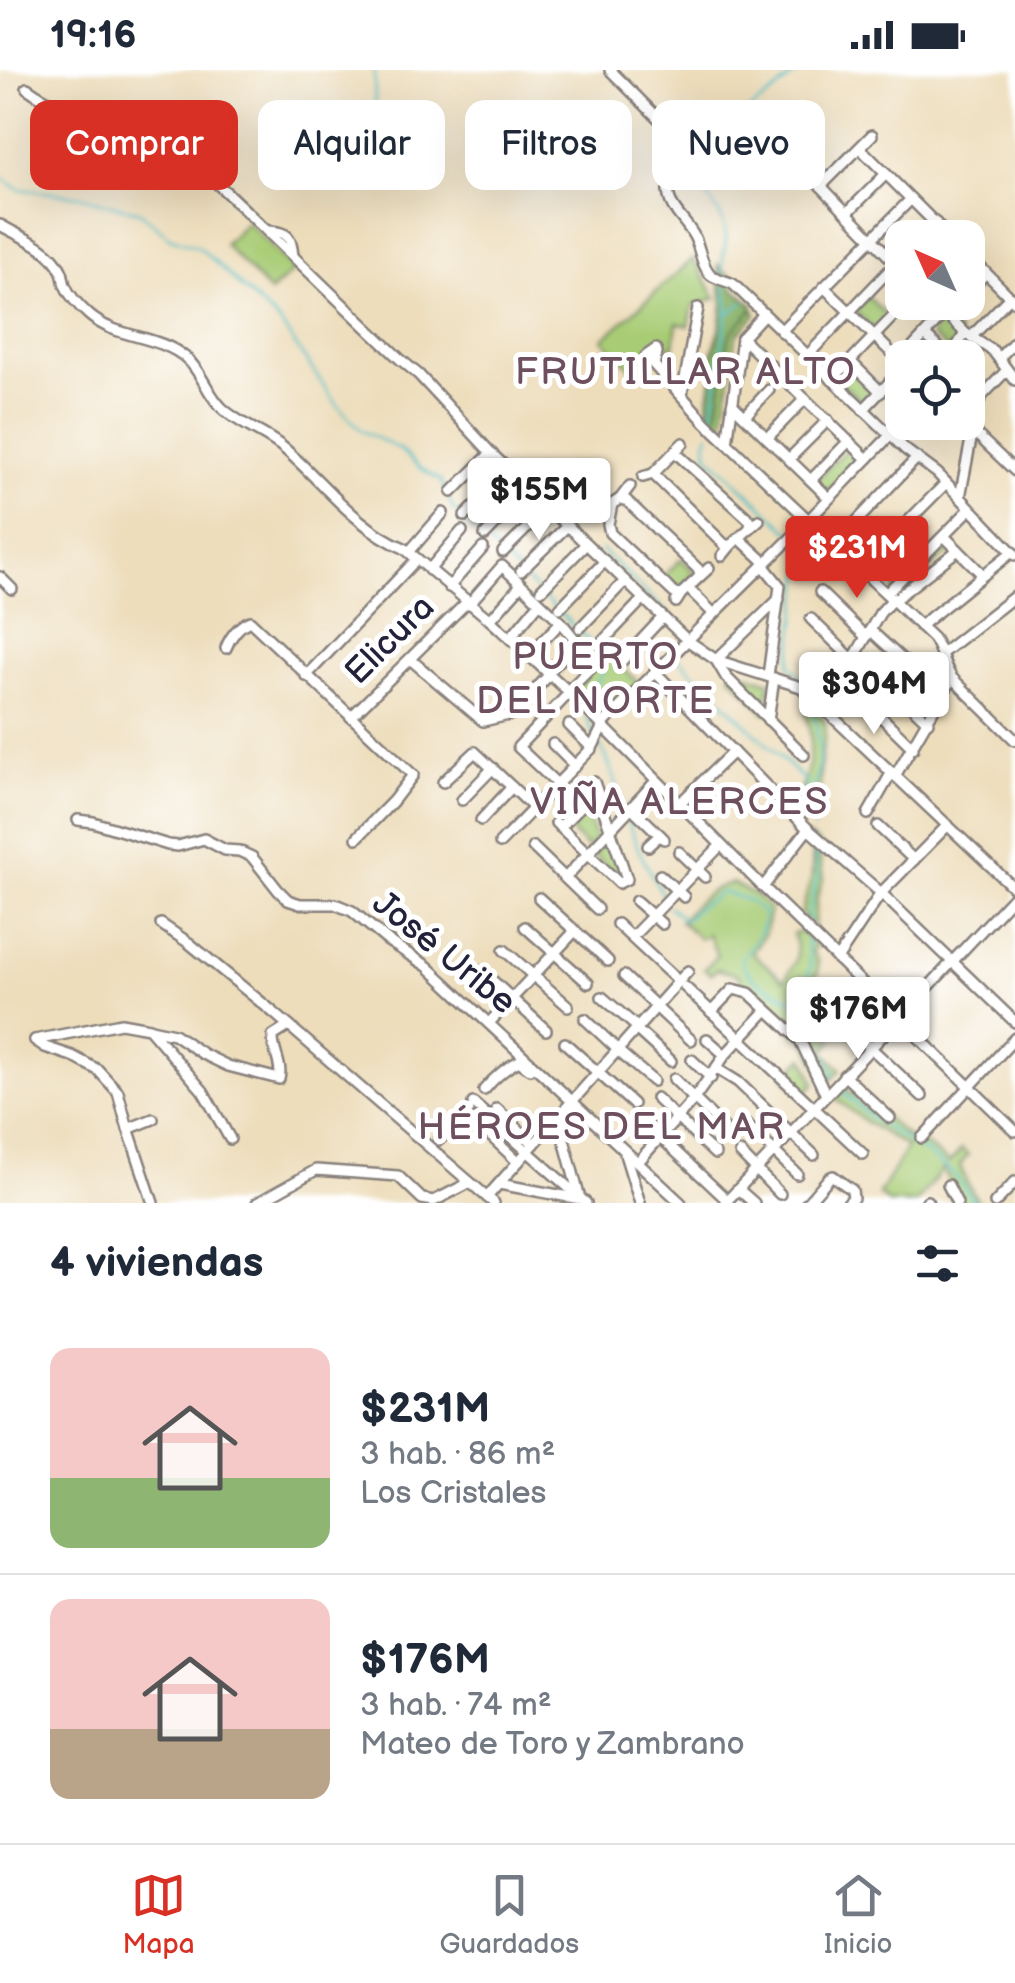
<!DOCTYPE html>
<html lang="es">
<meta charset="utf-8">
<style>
body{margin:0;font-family:"Balsamiq Sans",sans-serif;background:#f2f2f3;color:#1f2937;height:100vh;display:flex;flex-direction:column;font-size:38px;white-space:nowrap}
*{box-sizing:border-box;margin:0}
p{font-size:32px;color:#747a83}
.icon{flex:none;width:55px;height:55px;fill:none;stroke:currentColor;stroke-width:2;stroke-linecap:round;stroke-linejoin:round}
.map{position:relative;height:1133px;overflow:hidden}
.panel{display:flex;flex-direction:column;background:#fff;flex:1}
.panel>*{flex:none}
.top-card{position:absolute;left:30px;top:30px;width:955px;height:90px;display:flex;gap:20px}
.needle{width:65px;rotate:315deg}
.fabs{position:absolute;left:885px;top:150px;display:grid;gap:20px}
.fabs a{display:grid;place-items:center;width:100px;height:100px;border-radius:20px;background:#fff;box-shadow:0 10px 40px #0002;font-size:50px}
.price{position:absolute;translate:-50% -85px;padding:0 22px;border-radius:10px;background:#fff;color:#222;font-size:32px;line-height:65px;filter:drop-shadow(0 2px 5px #0008)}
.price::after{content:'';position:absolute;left:50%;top:60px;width:30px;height:22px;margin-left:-15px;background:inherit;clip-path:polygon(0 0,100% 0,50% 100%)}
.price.current{background:#d93025;color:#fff}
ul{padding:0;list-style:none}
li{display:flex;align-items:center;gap:30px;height:250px;padding:0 50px}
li+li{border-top:2px solid #e0e1e3}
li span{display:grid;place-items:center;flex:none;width:280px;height:200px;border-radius:20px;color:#555}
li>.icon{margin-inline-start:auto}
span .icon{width:120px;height:120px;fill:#fffc;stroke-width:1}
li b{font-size:42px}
h2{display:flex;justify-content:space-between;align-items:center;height:120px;padding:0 50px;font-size:42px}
.pill{padding:0 35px;border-radius:20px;background:#fff;box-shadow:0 10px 40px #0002;font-size:35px;line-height:90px}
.pill.current{background:#d93025;color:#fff}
.status{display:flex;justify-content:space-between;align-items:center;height:70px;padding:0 50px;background:#fff;direction:ltr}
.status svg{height:28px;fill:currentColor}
.dock{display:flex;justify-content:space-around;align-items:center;height:140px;border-top:2px solid #e0e1e3;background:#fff;font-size:28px;color:#747a83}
.dock a{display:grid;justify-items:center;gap:5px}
.dock .current{color:#d93025}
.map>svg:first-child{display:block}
.green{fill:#a8cc75;stroke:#657758;stroke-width:2.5}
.forest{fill:#86b066;stroke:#546950;stroke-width:2.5}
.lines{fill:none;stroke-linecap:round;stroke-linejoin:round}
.stream{stroke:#4ebdc5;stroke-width:2.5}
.minor-casing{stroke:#88807b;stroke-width:14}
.minor{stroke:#fff;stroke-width:9}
.labels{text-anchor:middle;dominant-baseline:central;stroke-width:10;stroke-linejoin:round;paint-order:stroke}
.street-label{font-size:35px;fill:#22223b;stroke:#fff}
.neighbourhood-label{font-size:38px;letter-spacing:2.5px;fill:#6d4f5e;stroke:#fff}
</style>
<div class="status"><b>19:16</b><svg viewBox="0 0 49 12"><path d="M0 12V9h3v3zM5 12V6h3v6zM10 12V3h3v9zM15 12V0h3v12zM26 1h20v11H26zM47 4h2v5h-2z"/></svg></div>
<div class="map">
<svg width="1015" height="1133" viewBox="0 0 1015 1133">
<rect width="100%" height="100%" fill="#fff"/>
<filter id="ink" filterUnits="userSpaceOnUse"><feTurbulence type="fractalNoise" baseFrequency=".01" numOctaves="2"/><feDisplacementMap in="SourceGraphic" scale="20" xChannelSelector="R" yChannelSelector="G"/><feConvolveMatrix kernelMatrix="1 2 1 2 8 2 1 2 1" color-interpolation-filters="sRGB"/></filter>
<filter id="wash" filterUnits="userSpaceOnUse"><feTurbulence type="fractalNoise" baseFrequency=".0048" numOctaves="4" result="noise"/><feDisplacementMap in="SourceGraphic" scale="40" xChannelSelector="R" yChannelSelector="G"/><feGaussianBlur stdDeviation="2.25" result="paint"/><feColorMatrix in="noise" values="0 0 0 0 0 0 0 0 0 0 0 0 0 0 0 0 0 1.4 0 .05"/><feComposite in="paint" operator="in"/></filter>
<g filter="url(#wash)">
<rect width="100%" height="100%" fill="#edddbb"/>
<!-- green -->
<g class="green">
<polygon points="247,152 294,200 270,222 224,174"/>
<polygon points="693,189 716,228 693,236 689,256 677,253 674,277 654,274 631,298 603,269"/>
<polygon points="868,227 888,247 875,261 855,241"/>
<polygon points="753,239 756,244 736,266 722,362 716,357 730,265"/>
<polygon points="941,251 948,251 958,261 959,266 951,279 947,279 932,267 932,262"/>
<polygon points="850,298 876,322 864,334 838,310"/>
<polygon points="848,377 861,389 828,423 815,411"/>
<polygon points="943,470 953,480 898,524 893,521"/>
<polygon points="681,489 695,502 677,521 662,508"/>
<polygon points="600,577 639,613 602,650 575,620 598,594 591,587"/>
<polygon points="735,600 770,612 765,643 730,605"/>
<path d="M805 638C827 643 828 657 823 676 820 690 820 705 820 719L796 739 794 738 805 710 809 694 811 669Z"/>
<polygon points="584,739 596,769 587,778 566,757"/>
<polygon points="810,767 818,773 823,810 817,827 814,856 801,844 812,806 813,779 807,773"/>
<polygon points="609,768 623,808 622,811 593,784"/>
<path d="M732 813 757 826 770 840 765 863 752 883 784 910C797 891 800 887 793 864L802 862 816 876 812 881 818 892V903L812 907C806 940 810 946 833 970L824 982 841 999 831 1010 822 1006 802 965 792 958 762 927 742 914 738 905 717 899 711 904 704 899 717 886 708 864 700 869 680 851C694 834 710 817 732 813Z"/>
<polygon points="804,987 815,1013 803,1025 784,1007"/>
<polygon points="841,1018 846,1018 868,1039 886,1048 909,1068 925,1074 949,1093 962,1079 968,1085 960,1095 966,1111 979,1133 961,1133 943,1099 916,1133 889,1133 879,1124 907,1077 867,1053 833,1027"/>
</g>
<!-- forest -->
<polygon class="forest" points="718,195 732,208 732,217 752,234 753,239 730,265 716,357 707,345 712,308 711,288 720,259 723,233"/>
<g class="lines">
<!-- stream -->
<g class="stream">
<polyline points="374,0 376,55"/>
<polyline points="0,106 18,119 80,126 140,142 171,168 200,178 280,253 338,336 362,361 399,379 420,398 441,411 453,439 594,576 603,601 587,634"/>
<path d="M723 203C721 189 724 184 726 171 728 151 713 134 702 120L730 87 744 44 773 23 800 0"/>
<polyline points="726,245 744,232"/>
<polyline points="712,351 728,235 725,217"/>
<polyline points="709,364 706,373 708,385 790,462"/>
<polyline points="795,468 805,477 790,595 814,620"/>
<polyline points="601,480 684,559"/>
<polyline points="678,588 804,710 807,721"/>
<path d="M813 639C819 667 825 695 811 722L807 721 801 729 799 737 811 750 814 758"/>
<polyline points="587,647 594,667"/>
<polyline points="599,674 608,691 624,739"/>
<polyline points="627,750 640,783 665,830"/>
<path d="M669 837 684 850 697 838 722 822 748 830 764 843C764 862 752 876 741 890 751 917 777 918 798 934L807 958 831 996 834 1006"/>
<polyline points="809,854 808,845 817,808 814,771"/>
<polyline points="798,932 811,897 807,869"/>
<polyline points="839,1019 871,1048 928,1084 955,1105 975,1133"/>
</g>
</g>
</g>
<g filter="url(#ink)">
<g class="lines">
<defs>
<g id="minor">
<path d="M610 0 683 73 690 85 687 97 668 120C669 140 686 150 695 168 700 179 702 197 711 205 716 209 727 211 733 214L906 380 937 403 1015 485"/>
<path d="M27 18C49 34 77 45 105 42 119 41 128 35 142 42 162 54 174 74 191 89 262 155 330 223 400 289L419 305 491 383 687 570 716 590 801 617 1015 819"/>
<polyline points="860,78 950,168"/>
<polyline points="818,113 902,200"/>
<polyline points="821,116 872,65"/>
<polyline points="847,143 886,104"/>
<path d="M0 155C20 166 51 178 61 200 64 205 63 210 65 215 69 225 80 237 89 245 116 269 158 264 186 288 201 300 207 324 222 338 241 356 267 363 286 380 324 413 356 458 404 478L490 550 568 621 763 817 1015 1061"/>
<path d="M269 161C289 162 291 167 293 186"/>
<polyline points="922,168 936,153"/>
<polyline points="968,185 1015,232"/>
<polyline points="824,217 902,293"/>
<polyline points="968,221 986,203"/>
<polyline points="935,232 965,263 993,281 1015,310"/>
<polyline points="781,261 911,129"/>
<polyline points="925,265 950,288 965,263"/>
<polyline points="972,266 1010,227"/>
<polyline points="742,268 867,389"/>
<polyline points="807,286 902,187"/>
<polyline points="903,288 955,232"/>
<polyline points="999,288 1015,271"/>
<polyline points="851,292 881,322"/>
<path d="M654 295 657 282 656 279 646 286 706 353 933 568C942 581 943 595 952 608L1015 670"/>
<polyline points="832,310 907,232"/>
<polyline points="682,325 698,238"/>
<polyline points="732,334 829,428"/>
<polyline points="863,340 902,299"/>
<polyline points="745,346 769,320"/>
<polyline points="973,361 1015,401"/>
<polyline points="767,368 805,329"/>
<polyline points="727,373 742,268 764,244"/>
<polyline points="676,383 751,451 750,457"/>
<polyline points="789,389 828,350"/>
<polyline points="653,404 725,475 731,475"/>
<polyline points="643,407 653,404 683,373"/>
<polyline points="811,410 849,371"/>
<polyline points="630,416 620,429 612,434 608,454 610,463 674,523 681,524"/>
<polyline points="452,422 491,383"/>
<polyline points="960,427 978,333 981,327 1007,300"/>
<polyline points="620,429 626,430 698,499 700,505"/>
<polyline points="465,446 510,401"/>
<polyline points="485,465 530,419"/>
<polyline points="944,466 982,504"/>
<polyline points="739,468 766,493"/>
<polyline points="835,474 917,388"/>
<polyline points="409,482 443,443"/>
<polyline points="503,482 548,437"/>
<polyline points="722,486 731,475 759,450"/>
<polyline points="763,495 780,516 768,606"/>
<polyline points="861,499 946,413"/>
<polyline points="429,500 462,461"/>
<polyline points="521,501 567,456"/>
<polyline points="0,507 12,519"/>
<polyline points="449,517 483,478"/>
<polyline points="688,518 714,544"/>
<polyline points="541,520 586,474"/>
<polyline points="820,522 866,567"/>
<polyline points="887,523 970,439"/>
<polyline points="779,529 716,590 726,607 804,685"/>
<polyline points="894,530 958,480"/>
<polyline points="676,532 681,524 709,498"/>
<polyline points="469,534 502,496 561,552 595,594 568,621"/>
<polyline points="560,538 605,491"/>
<polyline points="811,549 853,590"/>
<polyline points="490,550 520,516"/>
<polyline points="920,556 1012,482"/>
<polyline points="580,558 625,511"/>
<polyline points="870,560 942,626"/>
<polyline points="510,568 539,533"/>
<polyline points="603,571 643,529"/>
<path d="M226 578C230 567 239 555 250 551L413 705 393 731 357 768"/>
<polyline points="856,584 928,652"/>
<polyline points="941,584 1015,526"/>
<polyline points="529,585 561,552"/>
<polyline points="410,589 483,651 513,644 549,605"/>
<polyline points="619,594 663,547"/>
<polyline points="655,602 808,759 881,823 1015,952"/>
<polyline points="547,603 577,573"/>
<polyline points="306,606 417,489"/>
<polyline points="862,628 913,678"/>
<polyline points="825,638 880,543 893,529"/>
<polyline points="351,647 467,532"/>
<polyline points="768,650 774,608"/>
<polyline points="569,655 592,678"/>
<polyline points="553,674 575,696"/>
<polyline points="895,706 952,608"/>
<polyline points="443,712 475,682 534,738"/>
<polyline points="557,714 518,677 569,623"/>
<polyline points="462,730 493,698"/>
<polyline points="679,734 733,682"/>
<polyline points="632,738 664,769"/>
<polyline points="868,744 892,702"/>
<polyline points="78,750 93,752 168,775 178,776 204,769 225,780 239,781 252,787 278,820 288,830 300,834 335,834 352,841 388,871 427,896 681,1133"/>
<polyline points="481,750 512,717"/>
<polyline points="556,753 619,813 627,809 594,712"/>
<polyline points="878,756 914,790"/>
<polyline points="560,757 596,721"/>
<polyline points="500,773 592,678 605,652 796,463 903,352"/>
<polyline points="648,776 660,765"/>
<polyline points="533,777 597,839"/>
<polyline points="679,782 705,807"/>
<polyline points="660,805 684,827"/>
<polyline points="565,808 656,711"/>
<polyline points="763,817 808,759"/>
<polyline points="539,828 608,891"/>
<polyline points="636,831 662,854"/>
<polyline points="161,854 189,873 273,942 494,1133"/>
<polyline points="617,854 678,911"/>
<polyline points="525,857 588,913"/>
<polyline points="632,867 721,775"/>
<polyline points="504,880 568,936"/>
<polyline points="837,889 881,823 948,755"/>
<polyline points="482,901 546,960"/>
<polyline points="624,906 656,936"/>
<polyline points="685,917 863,1084"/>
<polyline points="602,927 637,957"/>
<polyline points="820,930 922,1026"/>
<polyline points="656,937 691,970"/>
<polyline points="711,942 733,919 749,923 800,970 826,1025"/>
<polyline points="585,949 618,980"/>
<polyline points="489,953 575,861"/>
<path d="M151 959 174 964 203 984 228 996 279 1009C283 994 272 981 273 966L289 956"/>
<polyline points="636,959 671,991"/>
<polyline points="707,969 725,985"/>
<polyline points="35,970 121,953 149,958 203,1021 230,1069"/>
<polyline points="35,970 45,977 72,986 98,1000 118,1022 126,1052 153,1133"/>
<polyline points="565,973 633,1034"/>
<polyline points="617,980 653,1011"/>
<polyline points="692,990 711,1008"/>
<polyline points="717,999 738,1012 814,1085"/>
<polyline points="844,1005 890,1048"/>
<polyline points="674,1009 724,1058"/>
<path d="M484 1020C494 1008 505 998 519 991L530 999"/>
<polyline points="656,1028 715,1084"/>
<polyline points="473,1033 586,1133"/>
<polyline points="497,1039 534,1074"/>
<polyline points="640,1048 727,1130"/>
<polyline points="747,1055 797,1104"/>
<polyline points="481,1057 518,1092"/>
<polyline points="128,1059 153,1049"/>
<polyline points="922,1068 1015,968"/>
<polyline points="439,1070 469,1040"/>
<polyline points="624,1081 640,1133"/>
<polyline points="740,1083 780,1124"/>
<polyline points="638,1092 694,1029 725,985 767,940"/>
<polyline points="499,1114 580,1129 558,1047"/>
<polyline points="948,1115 957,1133"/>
<polyline points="738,1119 754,1133"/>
<polyline points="487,1127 688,901"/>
<polyline points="927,1131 928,1133"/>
<polyline points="257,1133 316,1100 398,1106 422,1129 434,1131 469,1113"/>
<polyline points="725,1133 1015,825"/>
<polyline points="807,1133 829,1108 833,1106 852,1120 853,1128 848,1133"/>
<polyline points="995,1133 1015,1112"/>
</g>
</defs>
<!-- minor casing -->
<use href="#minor" class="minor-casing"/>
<!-- minor -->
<use href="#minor" class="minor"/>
</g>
</g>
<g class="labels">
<!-- street labels -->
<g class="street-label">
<text transform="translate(390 570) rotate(-45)">Elicura</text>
<text transform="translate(444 883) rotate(39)">José Uribe</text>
</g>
<!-- neighbourhood labels -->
<g class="neighbourhood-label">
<text x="686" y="302">FRUTILLAR ALTO</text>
<text x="596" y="587">PUERTO<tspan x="596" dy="44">DEL NORTE</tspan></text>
<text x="680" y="732">VIÑA ALERCES</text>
<text x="602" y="1057">HÉROES DEL MAR</text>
</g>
</g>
</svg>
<div class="fabs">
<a><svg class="needle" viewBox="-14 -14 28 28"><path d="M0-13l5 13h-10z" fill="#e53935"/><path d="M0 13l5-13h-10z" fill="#747a83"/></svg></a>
<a><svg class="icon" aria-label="locate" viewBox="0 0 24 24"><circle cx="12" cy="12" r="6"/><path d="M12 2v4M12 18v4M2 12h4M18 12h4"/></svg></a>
</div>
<b class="price" style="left:539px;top:473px">$155M</b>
<b class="price current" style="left:857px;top:531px">$231M</b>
<b class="price" style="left:874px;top:667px">$304M</b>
<b class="price" style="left:858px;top:992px">$176M</b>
<div class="top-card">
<a class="pill current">Comprar</a>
<a class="pill">Alquilar</a>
<a class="pill">Filtros</a>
<a class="pill">Nuevo</a>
</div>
</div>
<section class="panel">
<h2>4 viviendas<svg class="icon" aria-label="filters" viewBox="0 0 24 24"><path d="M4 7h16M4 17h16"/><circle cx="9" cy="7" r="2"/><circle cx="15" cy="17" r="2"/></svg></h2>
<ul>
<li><span style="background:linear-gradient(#f6c9c9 65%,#8fb573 0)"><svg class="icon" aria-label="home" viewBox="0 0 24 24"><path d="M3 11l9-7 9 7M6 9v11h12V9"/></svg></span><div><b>$231M</b><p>3 hab. · 86 m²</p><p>Los Cristales</p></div></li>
<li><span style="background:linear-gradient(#f6c9c9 65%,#b9a48a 0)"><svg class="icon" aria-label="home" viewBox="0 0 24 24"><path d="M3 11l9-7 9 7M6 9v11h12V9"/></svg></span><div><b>$176M</b><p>3 hab. · 74 m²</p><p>Mateo de Toro y Zambrano</p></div></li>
</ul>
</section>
<nav class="dock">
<a class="current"><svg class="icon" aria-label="map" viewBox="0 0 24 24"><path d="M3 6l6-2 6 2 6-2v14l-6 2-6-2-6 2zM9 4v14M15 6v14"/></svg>Mapa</a>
<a><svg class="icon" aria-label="saved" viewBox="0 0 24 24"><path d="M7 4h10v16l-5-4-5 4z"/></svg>Guardados</a>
<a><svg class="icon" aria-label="home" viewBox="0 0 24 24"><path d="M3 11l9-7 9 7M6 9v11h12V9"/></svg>Inicio</a>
</nav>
